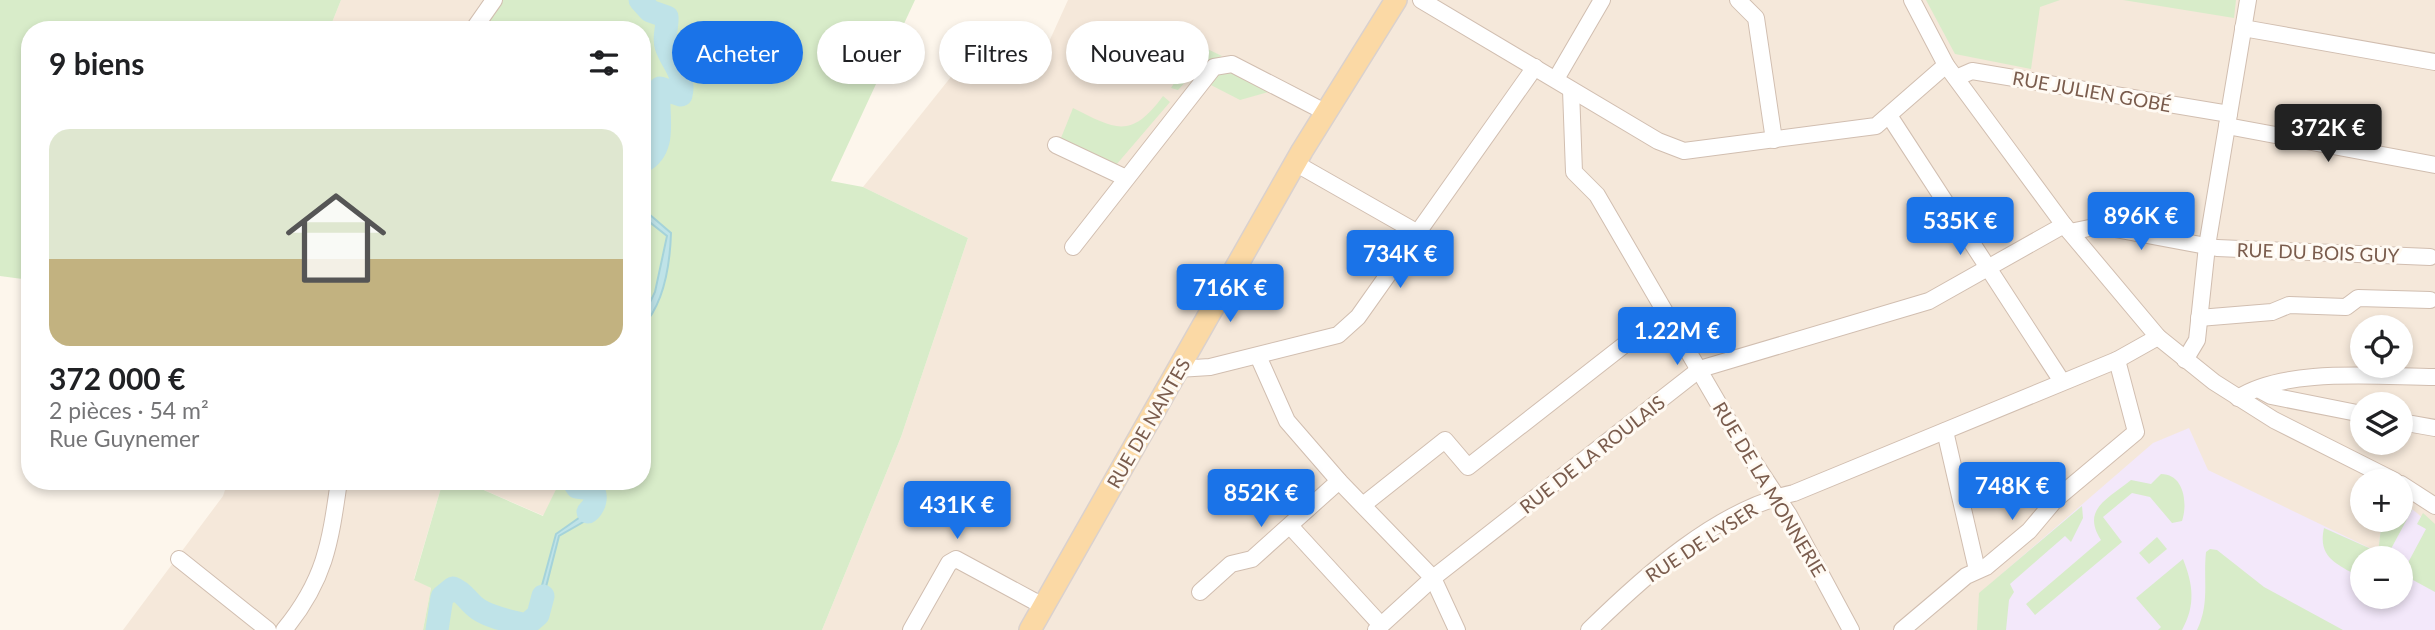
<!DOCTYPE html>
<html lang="fr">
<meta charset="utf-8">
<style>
body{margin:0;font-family:Lato,sans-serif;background:#f6f6f6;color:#202124;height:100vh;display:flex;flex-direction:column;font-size:26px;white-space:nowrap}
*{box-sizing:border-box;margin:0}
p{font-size:23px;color:#757577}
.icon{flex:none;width:38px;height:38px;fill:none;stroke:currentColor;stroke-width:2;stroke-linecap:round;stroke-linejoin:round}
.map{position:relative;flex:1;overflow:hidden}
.details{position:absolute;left:21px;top:21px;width:630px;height:469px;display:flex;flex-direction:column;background:#fff;border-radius:28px;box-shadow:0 4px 10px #0003}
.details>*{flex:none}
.guide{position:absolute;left:672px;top:21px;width:665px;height:63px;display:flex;gap:14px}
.fabs{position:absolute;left:2350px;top:315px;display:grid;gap:14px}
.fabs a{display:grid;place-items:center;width:63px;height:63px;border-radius:50%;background:#fff;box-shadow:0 4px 10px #0003;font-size:35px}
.price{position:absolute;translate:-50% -60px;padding:0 16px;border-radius:7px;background:#1a73e8;color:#fff;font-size:23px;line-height:46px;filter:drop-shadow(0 2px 4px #0008)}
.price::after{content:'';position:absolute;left:50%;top:42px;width:21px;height:16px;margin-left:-10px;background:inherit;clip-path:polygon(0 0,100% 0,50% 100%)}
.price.on{background:#222;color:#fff}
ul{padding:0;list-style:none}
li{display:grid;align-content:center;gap:14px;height:371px;padding:0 28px}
li span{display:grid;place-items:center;height:217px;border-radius:21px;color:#555}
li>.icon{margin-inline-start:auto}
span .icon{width:126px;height:126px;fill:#fffc;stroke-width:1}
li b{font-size:30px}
h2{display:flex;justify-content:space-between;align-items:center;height:84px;padding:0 28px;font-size:30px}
.pill{padding:0 24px;border-radius:32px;background:#fff;box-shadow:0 4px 10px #0003;font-size:24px;line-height:63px}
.pill.on{background:#1a73e8;color:#fff}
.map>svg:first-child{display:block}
.residential{fill:#f5e8da;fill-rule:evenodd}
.education{fill:#f3e8fa;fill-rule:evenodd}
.green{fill:#d8ecc9}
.water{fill:#bfe3e8;stroke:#a5d3da;stroke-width:2}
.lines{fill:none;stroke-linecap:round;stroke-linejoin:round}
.river{stroke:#bfe3e8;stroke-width:23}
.minor-casing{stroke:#d1beb0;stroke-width:18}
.major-casing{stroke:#dad1cd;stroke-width:24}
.minor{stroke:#fff;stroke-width:16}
.major{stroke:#fbd9a5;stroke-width:21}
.labels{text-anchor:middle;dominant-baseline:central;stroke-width:6;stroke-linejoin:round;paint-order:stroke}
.street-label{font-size:19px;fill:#7a5c4d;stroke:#fffaf3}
</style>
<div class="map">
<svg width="2435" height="630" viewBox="0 0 2435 630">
<rect width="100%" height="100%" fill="#fdf6ec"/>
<!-- residential -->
<g class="residential">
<polygon points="341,0 502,0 480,30 329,30"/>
<path d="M1068 0H2435V630H822L901 437 968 238 863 187 982 38 1038 66ZM2362 327H2401V366H2362ZM2362 404H2401V443H2362ZM2362 481H2401V520H2362ZM2362 558H2401V597H2362Z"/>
<polygon points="228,481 443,481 414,579 431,588 423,630 123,630 223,496"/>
<polygon points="463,481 560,481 544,516"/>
</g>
<!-- education -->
<path class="education" d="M2189 428 2208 470 2378 552 2382 520H2401V501L2417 513 2435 530V630H1997L1989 585 2153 443ZM2362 558H2401V597H2362Z"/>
<!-- green -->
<g class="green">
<polygon points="0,0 341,0 329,30 30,30 30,280 0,276"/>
<polygon points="502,0 915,0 831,181 863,187 968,238 901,437 822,630 423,630 431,588 414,580 443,481 463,481 543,516 560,481 642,481 642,30 480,30"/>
<polygon points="1926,0 2060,0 2040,7 2031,69 1955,54"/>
<polygon points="2123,0 2236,0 2234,18"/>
<polygon points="1199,45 1222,56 1203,63 1178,90 1171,88"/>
<polygon points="1229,70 1276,90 1240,100 1207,83 1215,74"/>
<path d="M1163 96 1170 102 1116 165 1064 144 1061 138 1073 108C1115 129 1131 140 1163 96Z"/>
<path d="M2161 474C2184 474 2188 503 2182 521L2172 523 2150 497 2132 493 2103 517 2122 542 2035 615 2026 604 2101 540C2081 509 2108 499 2131 480L2151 484Z"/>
<path d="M2401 502 2412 510 2386 558H2362V578C2339 565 2317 559 2324 528L2378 552 2382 520H2401Z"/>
<polygon points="2082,506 2083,518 2071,542 2065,536 2010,584 2014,592 2009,600 2006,630 1977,630 1979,593"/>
<polygon points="2423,513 2435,524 2435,592 2402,574 2426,529 2417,524"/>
<polygon points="2157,537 2167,549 2149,564 2139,553"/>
<path d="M2210 549 2217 550 2264 587 2343 630H2197C2210 603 2203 580 2206 552Z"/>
<path d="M2183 559C2193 584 2196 605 2182 630H2158L2161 627 2136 598Z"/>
</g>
<!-- water -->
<g class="water">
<path d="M638 0H643L649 10 668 13 665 46 679 62 685 97V103L658 98 664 126 658 155 642 167V161C666 147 653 111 655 89L678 97C679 75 671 63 661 44L665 17 645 11Z"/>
<path d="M642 208 671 233C670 263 664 304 642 327V319L655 292 667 236 642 216Z"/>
<path d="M568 481 594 485 599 499 585 521 559 536 536 626C523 630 482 625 470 615 462 609 459 599 451 593L442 604 441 630H434C438 613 434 594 453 587L478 613 522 627 532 622 556 534 583 515 592 502 589 488 572 489Z"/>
</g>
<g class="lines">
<!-- river -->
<g class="river">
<path d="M640 0 650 11 667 17C668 26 663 37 666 46 672 64 686 74 681 95L660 88C655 112 670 147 642 162"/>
<path d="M573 481 577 487 592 489C598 496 595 506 588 512"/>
<path d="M437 630 442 597 453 588C464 592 468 602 478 609 491 618 511 621 526 625L538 615 543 596"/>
</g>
<defs>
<g id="minor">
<polyline points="1421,0 1658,141 1684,151 1876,126 1946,65"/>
<polyline points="1738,0 1756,18 1774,140"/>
<polyline points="1912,0 1946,65 2064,225 2158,337 2214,382 2274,420 2395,481"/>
<polyline points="2243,28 2435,62"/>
<polyline points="473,30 494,0"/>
<polyline points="1956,78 1972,71 2229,114"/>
<polyline points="1556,79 1602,0"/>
<polyline points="1571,90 1574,172 1597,195 1742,444 1789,515 1851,630"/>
<polyline points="1890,117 2061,380"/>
<polyline points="2227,126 2435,165"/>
<polyline points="1056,145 1126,178"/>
<polyline points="1295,163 1418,233"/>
<polyline points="2070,232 2099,226 2217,248 2430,257"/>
<polyline points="1073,247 1214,67 1232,64 1327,113"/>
<polyline points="2199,318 2272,312 2289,305 2346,307 2358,298 2430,300"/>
<polyline points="1258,356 1287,421 1339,481 1433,578 1457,630"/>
<polyline points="2185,360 2197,340 2207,246 2248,0"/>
<polyline points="1178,369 1210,367 1338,335 1358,317 1535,67"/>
<polyline points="2258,389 2271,396 2362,414"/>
<path d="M2238 398C2286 367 2379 377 2435 377"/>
<polyline points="2401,422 2435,428"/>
<polyline points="1945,431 1977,570"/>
<polyline points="2401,484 2435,506"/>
<polyline points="1363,505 1445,440 1468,467 1665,313"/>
<polyline points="1291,527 1381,625"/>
<polyline points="179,559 268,630"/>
<polyline points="1200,592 1231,564 1252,559 1339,481"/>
<path d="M284 630C325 580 330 544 339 481"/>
<polyline points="911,630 949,563 956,559 1043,606"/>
<polyline points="1376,630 1433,578 1700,369 1929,301 2064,225"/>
<path d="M1589 630C1643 577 1718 509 1794 493L2117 360 2158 337"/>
<polyline points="1902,630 1966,576 1986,567 2029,531 2056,499 2136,432 2117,360"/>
</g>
<polyline id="major" points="1030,630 1302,151 1396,0"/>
</defs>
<!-- minor casing -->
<use href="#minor" class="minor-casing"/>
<!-- major casing -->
<use href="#major" class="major-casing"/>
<!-- minor -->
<use href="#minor" class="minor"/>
<!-- major -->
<use href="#major" class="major"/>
</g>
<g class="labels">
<!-- street labels -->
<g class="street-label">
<text transform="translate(2092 91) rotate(10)">RUE JULIEN GOBÉ</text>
<text transform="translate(2318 252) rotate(2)">RUE DU BOIS GUY</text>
<text transform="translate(1148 423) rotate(-60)">RUE DE NANTES</text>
<text transform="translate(1592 454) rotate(-38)">RUE DE LA ROULAIS</text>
<text transform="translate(1770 489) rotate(59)">RUE DE LA MONNERIE</text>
<text transform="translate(1701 542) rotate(-33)">RUE DE L'YSER</text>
</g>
</g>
</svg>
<div class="fabs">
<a><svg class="icon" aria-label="locate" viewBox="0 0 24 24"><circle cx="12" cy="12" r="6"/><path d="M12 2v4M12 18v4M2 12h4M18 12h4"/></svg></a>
<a><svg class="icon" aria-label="layers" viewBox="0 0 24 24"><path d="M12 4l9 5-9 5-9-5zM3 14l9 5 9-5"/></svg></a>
<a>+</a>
<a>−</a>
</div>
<b class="price on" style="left:2328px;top:164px">372K €</b>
<b class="price" style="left:2141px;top:252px">896K €</b>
<b class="price" style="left:1960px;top:257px">535K €</b>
<b class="price" style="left:1400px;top:290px">734K €</b>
<b class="price" style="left:1230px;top:324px">716K €</b>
<b class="price" style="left:1677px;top:367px">1.22M €</b>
<b class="price" style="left:2012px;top:522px">748K €</b>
<b class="price" style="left:1261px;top:529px">852K €</b>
<b class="price" style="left:957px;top:541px">431K €</b>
<div class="guide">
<a class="pill on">Acheter</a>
<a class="pill">Louer</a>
<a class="pill">Filtres</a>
<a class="pill">Nouveau</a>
</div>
<section class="details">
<h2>9 biens<svg class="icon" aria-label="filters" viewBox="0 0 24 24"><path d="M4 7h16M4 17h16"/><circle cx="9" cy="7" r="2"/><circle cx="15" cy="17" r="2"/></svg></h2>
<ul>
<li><span style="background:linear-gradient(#dfe7d0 60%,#c2b280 0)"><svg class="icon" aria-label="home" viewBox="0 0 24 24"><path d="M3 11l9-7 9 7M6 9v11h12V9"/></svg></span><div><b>372 000 €</b><p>2 pièces · 54 m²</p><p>Rue Guynemer</p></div></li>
</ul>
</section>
</div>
